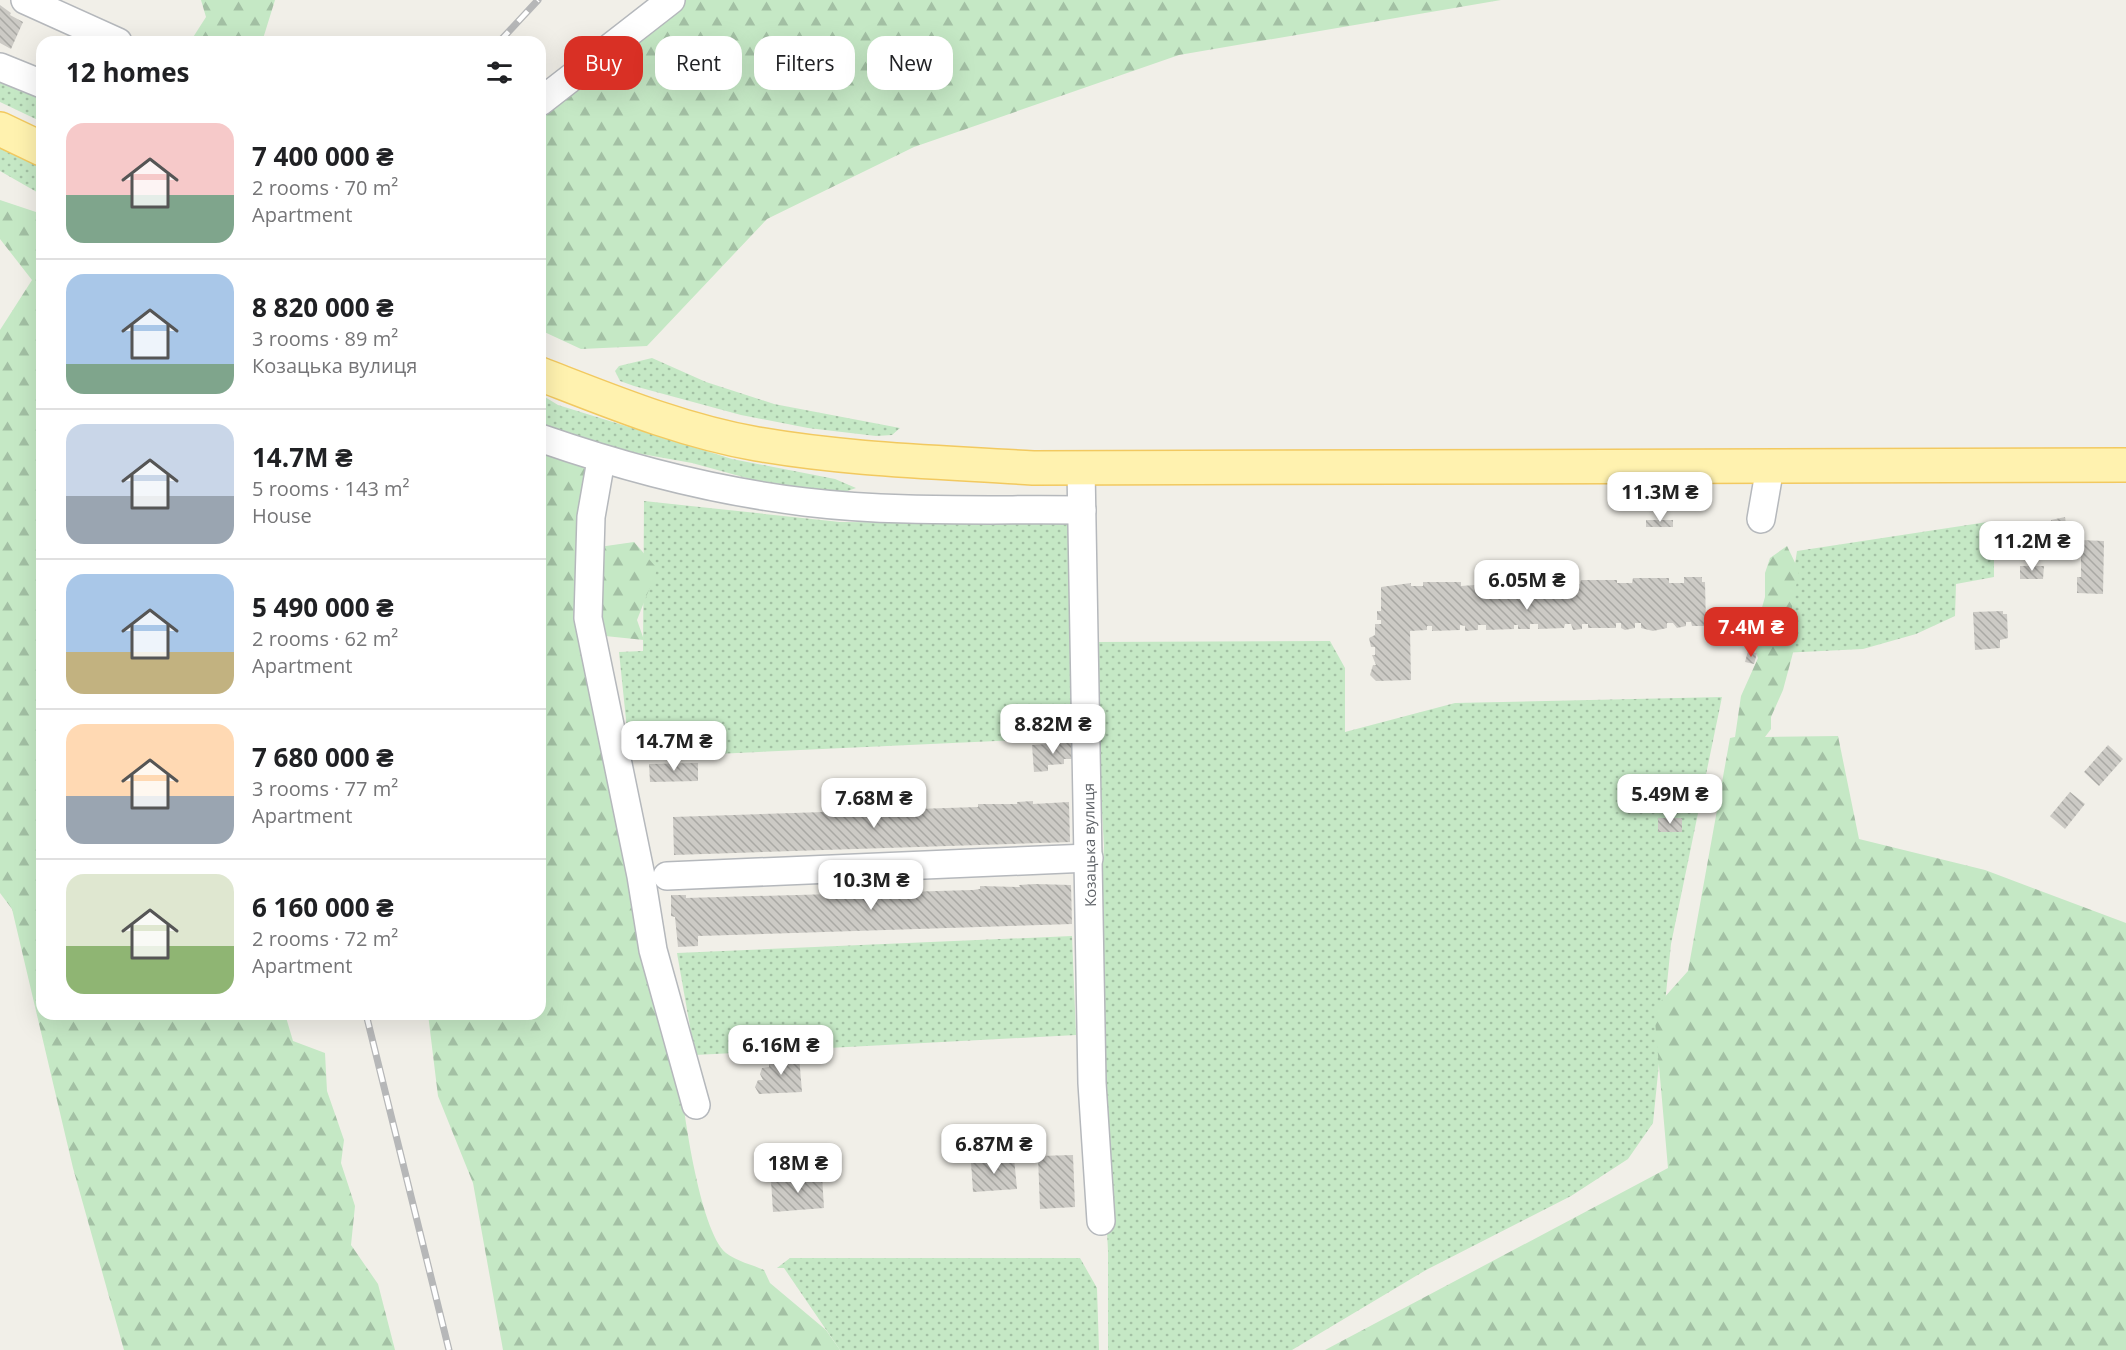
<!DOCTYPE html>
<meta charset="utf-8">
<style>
body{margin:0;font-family:"Open Sans",sans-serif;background:#f6f6f6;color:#202124;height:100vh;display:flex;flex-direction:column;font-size:22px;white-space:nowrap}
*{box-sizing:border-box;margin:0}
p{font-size:20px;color:#757577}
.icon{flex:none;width:33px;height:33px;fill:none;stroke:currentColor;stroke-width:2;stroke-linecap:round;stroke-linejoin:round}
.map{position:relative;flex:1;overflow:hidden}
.sheet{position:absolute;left:36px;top:36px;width:510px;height:984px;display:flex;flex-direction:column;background:#fff;border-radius:18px;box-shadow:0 6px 24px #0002}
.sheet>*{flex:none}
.hud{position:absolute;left:564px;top:36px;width:570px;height:54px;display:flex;gap:12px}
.price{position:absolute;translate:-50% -51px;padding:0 14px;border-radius:12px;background:#fff;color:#222;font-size:20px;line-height:39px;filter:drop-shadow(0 2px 3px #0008)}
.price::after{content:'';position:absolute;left:50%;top:36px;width:18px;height:14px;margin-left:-9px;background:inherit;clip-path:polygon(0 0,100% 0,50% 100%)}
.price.selected{background:#d93025;color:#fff}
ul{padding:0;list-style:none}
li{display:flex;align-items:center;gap:18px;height:150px;padding:0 30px}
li+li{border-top:2px solid #e0e0e0}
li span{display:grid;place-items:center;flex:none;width:168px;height:120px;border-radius:18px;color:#555}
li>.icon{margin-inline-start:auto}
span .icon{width:72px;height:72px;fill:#fffc;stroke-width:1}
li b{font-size:26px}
h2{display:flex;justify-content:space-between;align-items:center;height:72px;padding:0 30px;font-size:26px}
.tag{padding:0 21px;border-radius:18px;background:#fff;box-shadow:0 6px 24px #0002;font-size:21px;line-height:54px}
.tag.selected{background:#d93025;color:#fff}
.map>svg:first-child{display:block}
.grass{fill:url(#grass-dots)}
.forest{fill:url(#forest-firs)}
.building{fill:url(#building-back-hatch)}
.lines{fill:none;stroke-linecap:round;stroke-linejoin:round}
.minor-casing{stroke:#b5b8bc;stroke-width:30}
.major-casing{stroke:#f2c960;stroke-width:36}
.minor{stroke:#fff;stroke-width:27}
.major{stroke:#fff2af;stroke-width:33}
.rail-casing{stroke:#b6b7b8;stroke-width:7}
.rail{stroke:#fff;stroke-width:4.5;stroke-dasharray:14;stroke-linecap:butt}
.labels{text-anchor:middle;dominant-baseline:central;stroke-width:4.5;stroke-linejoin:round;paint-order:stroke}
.street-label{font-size:15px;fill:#5f6368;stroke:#fff}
</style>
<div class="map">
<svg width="2126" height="1350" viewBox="0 0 2126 1350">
<defs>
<pattern id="grass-dots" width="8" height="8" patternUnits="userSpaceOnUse" patternTransform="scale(1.5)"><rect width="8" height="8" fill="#c5e8c5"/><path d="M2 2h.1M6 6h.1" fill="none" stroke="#a3c0a4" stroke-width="1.8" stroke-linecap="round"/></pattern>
<pattern id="forest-firs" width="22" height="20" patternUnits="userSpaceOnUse" patternTransform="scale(1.5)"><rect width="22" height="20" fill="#c5e8c5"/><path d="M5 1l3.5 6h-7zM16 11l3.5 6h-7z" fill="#a3c0a4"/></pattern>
<pattern id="building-back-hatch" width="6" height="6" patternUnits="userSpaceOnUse" patternTransform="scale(1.5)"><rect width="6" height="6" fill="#cccac5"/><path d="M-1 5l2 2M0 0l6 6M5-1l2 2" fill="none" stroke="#a9a8a4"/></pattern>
</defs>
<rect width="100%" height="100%" fill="#f1efe8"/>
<!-- grass -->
<g class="grass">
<polygon points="0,75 42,87 42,122 0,102"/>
<polygon points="0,148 42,167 42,195 0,171"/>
<polygon points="652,358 706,382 774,404 900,428 892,435 876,436 808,428 741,415 634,386 620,381 615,371 619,366"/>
<polygon points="540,394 558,405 732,459 835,479 856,488 836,495 769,484 692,463 614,449 540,424"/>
<polygon points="644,501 840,522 1073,524 1082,737 630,758 619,652 643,651"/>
<polygon points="1994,521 1994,577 1956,584 1955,616 1916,634 1863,649 1781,653 1797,551"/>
<polygon points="1330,641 1345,668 1345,732 1455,703 1722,697 1671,944 1653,1123 1628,1159 1571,1196 1426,1270 1292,1350 1108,1350 1108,1251 1095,998 1104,846 1092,642"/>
<polygon points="1072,936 1076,1035 695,1055 677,953"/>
<polygon points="790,1258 1080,1258 1097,1288 1099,1350 840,1350 784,1268 777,1268"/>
</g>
<!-- forest -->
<g class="forest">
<polygon points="201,0 275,0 262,42 190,42 206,17"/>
<polygon points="683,0 1501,0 1179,55 914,147 767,219 647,346 581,349 540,330 540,119"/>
<polygon points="0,200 42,214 42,1014 285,1014 293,1041 325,1053 327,1091 344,1140 341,1163 355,1206 351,1245 378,1284 395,1350 124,1350 73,1168 12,909 0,893 0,330 32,280 0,239"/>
<path d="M540 433 574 450 595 489 599 547 634 542 655 566 656 572 637 620 644 640 605 636 679 1066C682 1103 699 1230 726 1253 736 1261 753 1265 764 1270L770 1283 826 1330 840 1350H503L473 1183 438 1096 428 1014H540Z"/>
<polygon points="1787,546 1799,571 1788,628 1794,649 1783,690 1771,717 1771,729 1765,737 1838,736 1859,839 1985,870 2126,923 2126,1350 1325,1350 1668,1168 1654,1009 1688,971 1730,738 1735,737 1741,696 1758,658 1752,642 1765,597 1765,573 1770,558"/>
</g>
<!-- building -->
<g class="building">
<polygon points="0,5 11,13 10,15 23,22 11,49 0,43"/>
<polygon points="2065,517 2068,538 2054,540 2051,520"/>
<rect x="1646" y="520" width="27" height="7"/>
<polygon points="2050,531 2053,546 2016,553 2013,539"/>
<polygon points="2081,540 2104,541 2103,594 2077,593 2077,577 2081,577"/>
<polygon points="2020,566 2044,566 2043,579 2020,579"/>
<polygon points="1684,577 1702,577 1702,582 1705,582 1706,626 1692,626 1691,622 1686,622 1686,626 1677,628 1673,623 1667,623 1667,628 1653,631 1641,628 1641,623 1635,623 1635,628 1625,630 1621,628 1621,623 1616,623 1616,628 1588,628 1588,624 1582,624 1582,629 1573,630 1571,624 1565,624 1564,628 1538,629 1538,624 1530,624 1530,629 1518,629 1518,625 1514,625 1514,629 1486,630 1486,625 1478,625 1478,630 1465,631 1465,626 1460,625 1460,630 1432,631 1432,626 1427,626 1427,630 1410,631 1411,680 1376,681 1370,675 1373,665 1376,665 1372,655 1375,655 1375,647 1371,647 1369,638 1375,635 1375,624 1381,624 1381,620 1377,620 1377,611 1381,611 1381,587 1411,583 1411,586 1423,586 1423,582 1461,582 1461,586 1518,582 1518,585 1531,585 1531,580 1568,580 1568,584 1580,584 1581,580 1617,580 1617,583 1632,583 1633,578 1669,578 1669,583 1684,583"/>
<polygon points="2003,611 2003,614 2007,614 2008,638 2000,640 2000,648 1975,650 1973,612"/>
<polygon points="1748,651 1757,653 1754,664 1745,662"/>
<polygon points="1077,742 1078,759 1064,759 1064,764 1048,765 1048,771 1034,772 1032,745"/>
<polygon points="2108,745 2123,759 2099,786 2084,772"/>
<polygon points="698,763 698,781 650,782 649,764"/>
<polygon points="2070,792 2085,804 2065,829 2050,816"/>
<polygon points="1033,801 1033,804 1069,802 1070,842 674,855 673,817 978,807 978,804 1017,804 1017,802"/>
<rect x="1658" y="818" width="24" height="14"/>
<polygon points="1035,884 1071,885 1072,924 698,936 698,946 678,947 675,917 671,916 671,895 686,895 686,898 973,890 980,889 980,886 1020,887 1019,885"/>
<polygon points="780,1054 785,1054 786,1057 799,1056 802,1092 759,1094 755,1087 758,1080 763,1080 760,1074 762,1068 769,1067 769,1058 780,1057"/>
<polygon points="1073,1155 1075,1207 1040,1209 1038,1156"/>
<polygon points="1014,1158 1017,1189 973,1192 971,1162"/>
<polygon points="822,1176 824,1208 773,1212 771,1180"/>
</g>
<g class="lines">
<defs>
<g id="minor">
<polyline points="25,0 118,42"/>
<polyline points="0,67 42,84"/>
<polyline points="540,102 671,0"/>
<path d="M540 438C626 468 714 491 805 502 896 513 990 509 1082 510"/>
<polyline points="601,460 591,517 588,618 641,876 653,950 696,1105"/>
<polyline points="1081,469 1092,1083 1101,1221"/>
<polyline points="1761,519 1770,467"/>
<polyline points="667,876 1089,858"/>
</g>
<g id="major">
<polyline points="0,129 42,149"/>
<path d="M540 374C610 401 682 431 757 444 848 460 941 462 1033 468L2126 465"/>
</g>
</defs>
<!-- minor casing -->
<use href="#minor" class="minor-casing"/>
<!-- major casing -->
<use href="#major" class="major-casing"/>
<!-- minor -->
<use href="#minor" class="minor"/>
<!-- major -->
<use href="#major" class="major"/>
<defs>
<g id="rail">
<polyline points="499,42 538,0"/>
<polyline points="366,1014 449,1350"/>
</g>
</defs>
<!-- rail casing -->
<use href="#rail" class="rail-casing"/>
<!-- rail -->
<use href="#rail" class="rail"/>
</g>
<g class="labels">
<!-- street labels -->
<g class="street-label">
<text transform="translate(1089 845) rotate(-91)">Козацька вулиця</text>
</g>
</g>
</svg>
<b class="price" style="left:1660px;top:523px">11.3M ₴</b>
<b class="price" style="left:2032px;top:572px">11.2M ₴</b>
<b class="price" style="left:1527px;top:611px">6.05M ₴</b>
<b class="price selected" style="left:1751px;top:658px">7.4M ₴</b>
<b class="price" style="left:1053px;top:755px">8.82M ₴</b>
<b class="price" style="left:674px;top:772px">14.7M ₴</b>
<b class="price" style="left:1670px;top:825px">5.49M ₴</b>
<b class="price" style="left:874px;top:829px">7.68M ₴</b>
<b class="price" style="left:871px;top:911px">10.3M ₴</b>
<b class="price" style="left:781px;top:1076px">6.16M ₴</b>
<b class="price" style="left:994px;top:1175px">6.87M ₴</b>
<b class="price" style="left:798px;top:1194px">18M ₴</b>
<div class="hud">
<a class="tag selected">Buy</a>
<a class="tag">Rent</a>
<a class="tag">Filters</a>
<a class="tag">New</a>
</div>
<section class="sheet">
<h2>12 homes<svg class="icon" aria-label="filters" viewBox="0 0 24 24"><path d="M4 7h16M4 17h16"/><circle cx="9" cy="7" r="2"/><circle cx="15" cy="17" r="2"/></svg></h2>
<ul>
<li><span style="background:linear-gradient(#f6c9c9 60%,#7fa58c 0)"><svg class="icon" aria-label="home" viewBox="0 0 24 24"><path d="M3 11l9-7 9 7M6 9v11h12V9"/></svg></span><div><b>7 400 000 ₴</b><p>2 rooms · 70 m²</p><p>Apartment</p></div></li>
<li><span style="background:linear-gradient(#a9c7e8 75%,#7fa58c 0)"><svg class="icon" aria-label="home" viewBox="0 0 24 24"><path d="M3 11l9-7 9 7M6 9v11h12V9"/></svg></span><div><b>8 820 000 ₴</b><p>3 rooms · 89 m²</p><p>Козацька вулиця</p></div></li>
<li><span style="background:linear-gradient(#c9d6e8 60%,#9aa5b1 0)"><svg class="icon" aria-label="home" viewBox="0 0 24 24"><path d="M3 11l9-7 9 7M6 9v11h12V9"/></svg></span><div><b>14.7M ₴</b><p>5 rooms · 143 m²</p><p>House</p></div></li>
<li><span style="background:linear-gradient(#a9c7e8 65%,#c2b280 0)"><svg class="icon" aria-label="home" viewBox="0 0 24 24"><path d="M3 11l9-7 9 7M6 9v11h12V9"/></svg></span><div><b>5 490 000 ₴</b><p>2 rooms · 62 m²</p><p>Apartment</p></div></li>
<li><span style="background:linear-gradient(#ffd9b3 60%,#9aa5b1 0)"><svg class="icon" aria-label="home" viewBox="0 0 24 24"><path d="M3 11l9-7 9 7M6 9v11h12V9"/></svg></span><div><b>7 680 000 ₴</b><p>3 rooms · 77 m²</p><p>Apartment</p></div></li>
<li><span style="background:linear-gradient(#dfe7d0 60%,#8fb573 0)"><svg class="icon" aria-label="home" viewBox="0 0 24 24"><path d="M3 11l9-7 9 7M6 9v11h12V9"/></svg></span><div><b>6 160 000 ₴</b><p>2 rooms · 72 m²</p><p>Apartment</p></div></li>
</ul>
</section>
</div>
